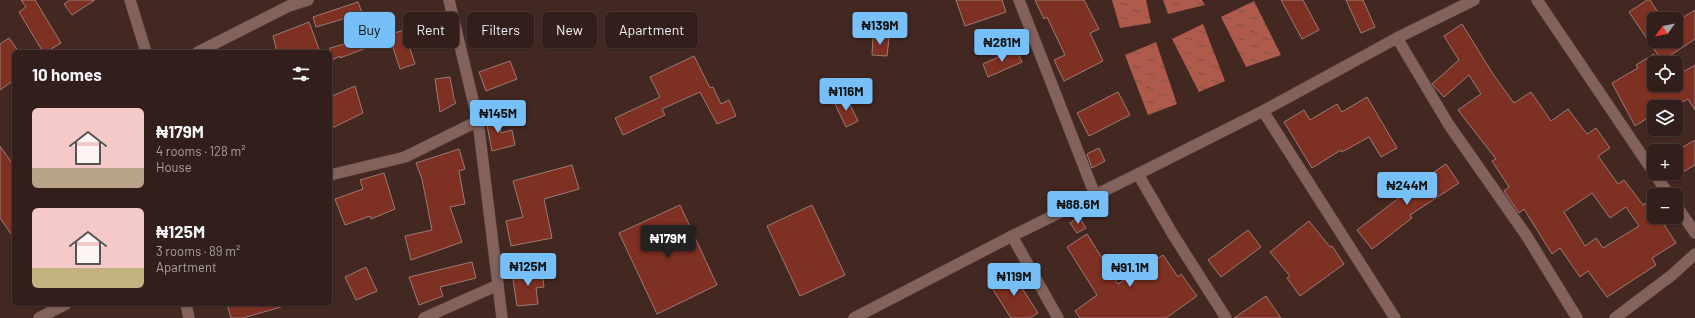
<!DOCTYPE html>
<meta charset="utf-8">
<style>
body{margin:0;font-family:Barlow,sans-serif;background:#3d2b27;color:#f1f3f6;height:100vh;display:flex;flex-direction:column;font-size:15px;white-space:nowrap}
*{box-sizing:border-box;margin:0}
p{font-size:13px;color:#a8a2a2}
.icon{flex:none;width:22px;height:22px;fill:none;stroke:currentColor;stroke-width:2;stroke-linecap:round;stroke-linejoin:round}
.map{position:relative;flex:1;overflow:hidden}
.details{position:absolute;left:12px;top:50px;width:320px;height:256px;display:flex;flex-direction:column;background:#321e1a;border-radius:6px;box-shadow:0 1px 3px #0004,0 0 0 1px #4d3c39}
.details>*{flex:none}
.top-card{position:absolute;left:344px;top:12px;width:380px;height:36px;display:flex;gap:8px}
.needle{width:26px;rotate:238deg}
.tools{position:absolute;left:1647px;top:12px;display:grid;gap:8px}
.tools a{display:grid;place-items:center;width:36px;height:36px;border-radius:6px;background:#321e1a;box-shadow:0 1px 3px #0004,0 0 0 1px #4d3c39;font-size:20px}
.price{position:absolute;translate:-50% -34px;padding:0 9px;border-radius:4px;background:#76c0f7;color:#111;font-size:13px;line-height:26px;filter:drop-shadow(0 1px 2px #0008)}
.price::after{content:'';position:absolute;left:50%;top:24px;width:12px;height:9px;margin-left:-6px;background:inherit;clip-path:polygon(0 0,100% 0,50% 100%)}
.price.selected{background:#222;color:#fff}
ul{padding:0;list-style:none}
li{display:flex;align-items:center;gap:12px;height:100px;padding:0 20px}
li span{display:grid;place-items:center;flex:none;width:112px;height:80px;border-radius:6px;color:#555}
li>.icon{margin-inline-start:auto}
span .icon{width:48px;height:48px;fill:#fffc;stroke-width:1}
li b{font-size:17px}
h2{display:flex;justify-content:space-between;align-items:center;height:48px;padding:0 20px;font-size:17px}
.pill{padding:0 14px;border-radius:6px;background:#321e1a;box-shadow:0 1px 3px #0004,0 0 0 1px #4d3c39;font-size:14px;line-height:36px}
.pill.selected{background:#76c0f7;color:#111}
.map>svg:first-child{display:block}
.water{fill:url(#water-ripples)}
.building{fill:#7e3022;stroke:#9c7b74;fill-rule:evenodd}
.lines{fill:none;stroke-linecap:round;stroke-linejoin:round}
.minor-casing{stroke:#5e4742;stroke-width:12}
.minor{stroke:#82625b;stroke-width:11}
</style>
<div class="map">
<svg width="1695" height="318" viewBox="0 0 1695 318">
<defs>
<pattern id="water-ripples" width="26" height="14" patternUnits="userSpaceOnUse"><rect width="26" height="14" fill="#ae5b4b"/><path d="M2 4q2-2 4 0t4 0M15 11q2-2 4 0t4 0" fill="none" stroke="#845046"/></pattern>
</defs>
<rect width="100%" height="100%" fill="#432822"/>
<!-- water -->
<g class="water">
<polygon points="1112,0 1146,0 1151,23 1120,28"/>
<polygon points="1163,0 1202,0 1205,5 1168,14"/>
<polygon points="1254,1 1281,55 1246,67 1221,17"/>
<polygon points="1203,24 1225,81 1199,92 1172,39"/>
<polygon points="1156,42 1177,104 1148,115 1125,55"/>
</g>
<!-- building -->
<g class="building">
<polygon points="21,0 35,0 61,43 46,52 43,52 19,12 26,7"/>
<polygon points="70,0 95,0 72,15 64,4"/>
<polygon points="956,0 1002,0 1006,12 965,26"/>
<polygon points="1035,0 1084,0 1099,29 1090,33 1103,61 1064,81 1054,60 1065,55 1047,17 1044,19"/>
<polygon points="1281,0 1303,0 1319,30 1302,39"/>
<polygon points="1346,0 1363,0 1375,27 1361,33"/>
<polygon points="1647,0 1650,0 1659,14 1654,17 1654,41 1676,41 1676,22 1695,10 1695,39 1662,61 1629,12"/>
<polygon points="358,2 374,45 340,58 340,56 330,61 330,48 352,42 343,19 316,27 313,17"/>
<polygon points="309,22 320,52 277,52 273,36"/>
<path d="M1462 24 1493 74 1514 103 1531 92 1551 121 1568 109 1587 134 1596 128 1610 148 1598 156 1618 184 1624 180 1643 205 1649 201 1654 209V217H1659L1676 243 1652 258 1656 265 1607 297 1588 271 1580 277 1560 248 1552 254 1524 209 1519 213 1504 191 1509 187 1492 161 1496 159 1458 110 1481 94 1469 75 1444 97 1432 84 1459 60 1444 36ZM1592 193 1610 218 1626 207 1639 226 1603 248 1596 238 1585 246 1564 212Z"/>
<polygon points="404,30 415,64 400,69 389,35"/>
<polygon points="873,37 889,38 887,56 872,55"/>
<polygon points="9,38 19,52 14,52 14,80 0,90 0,44"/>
<polygon points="1016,49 1022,62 988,77 983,64"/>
<polygon points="1654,54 1654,85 1676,85 1676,76 1695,65 1695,110 1688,99 1674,107 1650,107 1654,114 1635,126 1612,83 1638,68 1636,65"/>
<polygon points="694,56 710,88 713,87 721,104 729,100 736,116 717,124 700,92 662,109 665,115 623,135 615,118 660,97 650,77"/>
<polygon points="510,61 517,79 486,91 479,72"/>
<polygon points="450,77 454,99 456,103 440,112 435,79"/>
<polygon points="355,86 363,113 330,129 330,97"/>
<polygon points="1118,92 1130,115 1089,136 1077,113"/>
<polygon points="846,97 858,121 846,127 834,102"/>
<polygon points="1367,97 1397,148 1381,157 1369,137 1342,152 1341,150 1312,168 1284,122 1304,110 1310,120 1337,104 1342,112"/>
<polygon points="498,113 501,133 512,130 515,145 492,151 485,115"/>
<polygon points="1695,140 1695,165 1676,176 1676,151"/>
<polygon points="0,146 14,166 14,238 0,218"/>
<polygon points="1099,148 1105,161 1092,168 1087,154"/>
<polygon points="459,149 465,169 459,171 465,204 450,207 462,242 411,260 405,236 432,230 422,179 416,163"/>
<polygon points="1446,164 1459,183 1410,215 1412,218 1372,249 1357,230 1404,194 1403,193"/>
<polygon points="572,165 579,189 544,199 552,238 511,246 506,221 523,217 513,181"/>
<polygon points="384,173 395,209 371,219 370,216 345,225 335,199 363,189 360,180"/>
<polygon points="680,205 717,285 657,314 619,233"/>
<polygon points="812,205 845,275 800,296 767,226"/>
<polygon points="1079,217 1086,228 1077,233 1070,223"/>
<polygon points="1309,221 1330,247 1332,246 1344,264 1300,296 1287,278 1290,276 1270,252"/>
<polygon points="1248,230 1261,247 1221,277 1208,260"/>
<polygon points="1087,234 1118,284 1163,255 1178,277 1181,274 1197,296 1166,318 1080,318 1075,311 1097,295 1067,247"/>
<polygon points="472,262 476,278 440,287 443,296 419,305 409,277"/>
<polygon points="366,267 377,291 356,300 345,277"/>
<polygon points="542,269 544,287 536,288 538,304 517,306 512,273"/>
<polygon points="1011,271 1038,313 1030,318 1011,318 990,285"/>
<polygon points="1266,296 1281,318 1234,318"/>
<polygon points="227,304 281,304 281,307 243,318 231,318"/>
</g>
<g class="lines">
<defs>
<g id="minor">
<polyline points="130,0 146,52"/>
<polyline points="449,0 478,121 502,318"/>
<polyline points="1019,0 1095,195"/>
<polyline points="1537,0 1654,173"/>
<polyline points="1397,38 1449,125 1526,235 1577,318"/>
<polyline points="198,52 289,6 308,0"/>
<polyline points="1263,111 1395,318"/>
<polyline points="1654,173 1669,195"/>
<polyline points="1138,174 1172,233 1226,318"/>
<polyline points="330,175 405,157 478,121"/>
<polyline points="1676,205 1695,233"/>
<polyline points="1012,236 1058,318"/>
<polyline points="186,304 189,318"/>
<polyline points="39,318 66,304"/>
<polyline points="424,318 498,285"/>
<polyline points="854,318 1012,236 1138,174 1263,111 1397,38 1474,0"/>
<polyline points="1615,318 1672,275 1695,254"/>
</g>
</defs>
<!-- minor casing -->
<use href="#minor" class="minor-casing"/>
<!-- minor -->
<use href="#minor" class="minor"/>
</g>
</svg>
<div class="tools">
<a><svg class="needle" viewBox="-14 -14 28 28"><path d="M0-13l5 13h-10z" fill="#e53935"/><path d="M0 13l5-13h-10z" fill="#a8a2a2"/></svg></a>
<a><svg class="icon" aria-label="locate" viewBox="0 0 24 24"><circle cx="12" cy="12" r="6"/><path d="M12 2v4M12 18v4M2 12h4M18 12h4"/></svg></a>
<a><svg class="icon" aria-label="layers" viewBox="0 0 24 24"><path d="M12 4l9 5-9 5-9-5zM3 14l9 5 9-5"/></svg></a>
<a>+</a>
<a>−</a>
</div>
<b class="price" style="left:880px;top:46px">₦139M</b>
<b class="price" style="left:1002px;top:63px">₦281M</b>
<b class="price" style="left:846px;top:112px">₦116M</b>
<b class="price" style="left:498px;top:134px">₦145M</b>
<b class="price" style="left:1407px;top:206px">₦244M</b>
<b class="price" style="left:1078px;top:225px">₦88.6M</b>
<b class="price selected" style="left:668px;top:259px">₦179M</b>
<b class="price" style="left:528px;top:287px">₦125M</b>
<b class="price" style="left:1130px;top:288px">₦91.1M</b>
<b class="price" style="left:1014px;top:297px">₦119M</b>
<div class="top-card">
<a class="pill selected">Buy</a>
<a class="pill">Rent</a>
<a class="pill">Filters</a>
<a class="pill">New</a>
<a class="pill">Apartment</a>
</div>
<section class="details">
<h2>10 homes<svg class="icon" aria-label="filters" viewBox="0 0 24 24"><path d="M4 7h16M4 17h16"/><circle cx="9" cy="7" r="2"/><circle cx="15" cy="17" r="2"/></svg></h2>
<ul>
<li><span style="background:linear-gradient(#f6c9c9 75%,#b9a48a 0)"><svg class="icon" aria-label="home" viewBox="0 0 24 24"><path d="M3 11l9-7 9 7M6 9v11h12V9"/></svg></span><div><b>₦179M</b><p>4 rooms · 128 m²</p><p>House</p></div></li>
<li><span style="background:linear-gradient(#f6c9c9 75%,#c2b280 0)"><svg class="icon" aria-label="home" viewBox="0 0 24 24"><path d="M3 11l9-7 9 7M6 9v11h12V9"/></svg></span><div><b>₦125M</b><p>3 rooms · 89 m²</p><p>Apartment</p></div></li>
</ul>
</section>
</div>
